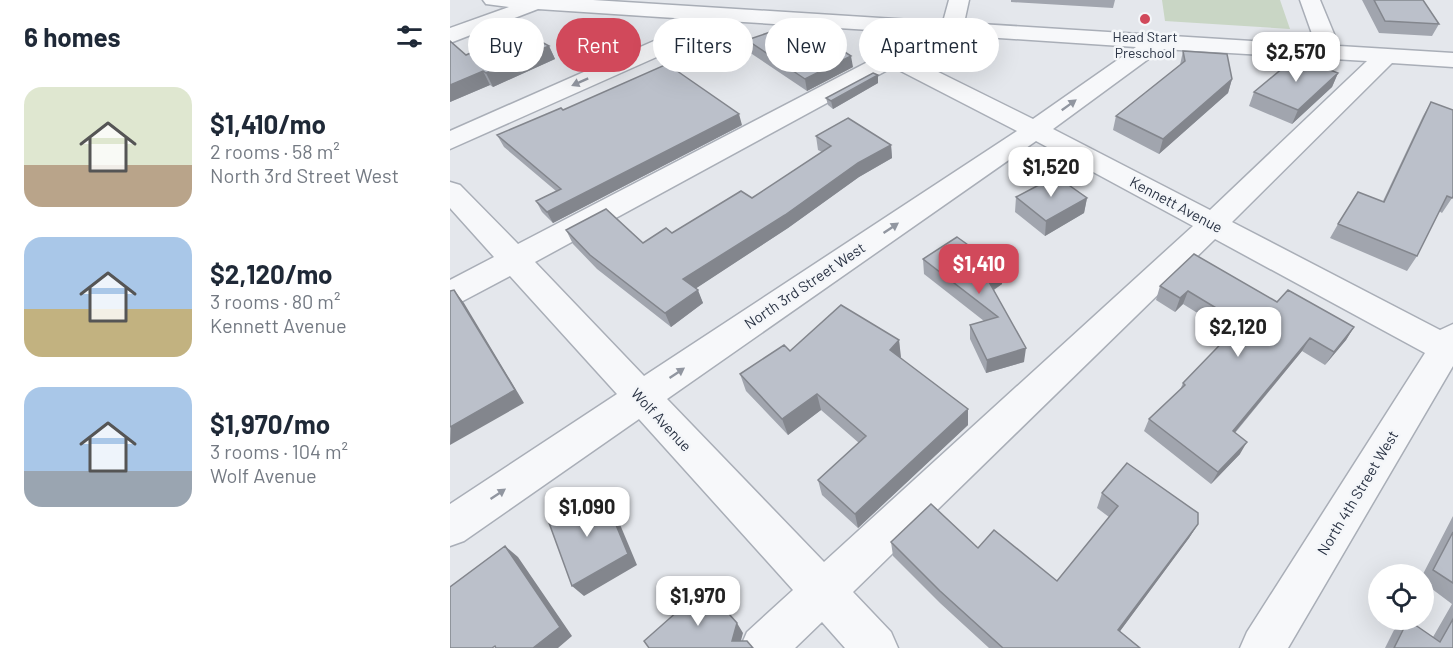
<!DOCTYPE html>
<meta charset="utf-8">
<style>
:root{--surface:#fff;--page:#f2f2f3;--text:#1f2937;--muted:#747a83;--accent:#d1495b}
body{margin:0;font-family:Barlow,sans-serif;background:var(--page);color:var(--text);height:100vh;display:flex;flex-direction:column;font-size:22px;white-space:nowrap}
*{box-sizing:border-box;margin:0}
p{font-size:20px;color:var(--muted)}
.icon{flex:none;width:33px;height:33px;fill:none;stroke:currentColor;stroke-width:2;stroke-linecap:round;stroke-linejoin:round}
.map{position:relative;flex:1;overflow:hidden}
.panel{display:flex;flex-direction:column;background:var(--surface);width:450px}
.panel>*{flex:none}
.hud{position:absolute;left:18px;top:18px;width:570px;height:54px;display:flex;gap:12px}
.fabs{position:absolute;left:918px;top:564px;display:grid;gap:12px}
.fabs a{display:grid;place-items:center;width:66px;height:66px;border-radius:50%;background:var(--surface);box-shadow:0 6px 24px #0002;font-size:30px}
.price{position:absolute;translate:-50% -51px;padding:0 14px;border-radius:12px;background:#fff;color:#222;font-size:20px;line-height:39px;filter:drop-shadow(0 2px 3px #0008)}
.price::after{content:'';position:absolute;left:50%;top:36px;width:18px;height:14px;margin-left:-9px;background:inherit;clip-path:polygon(0 0,100% 0,50% 100%)}
.price.selected{background:var(--accent);color:#fff}
ul{padding:0;list-style:none}
li{display:flex;align-items:center;gap:18px;height:150px;padding:0 24px}
li span{display:grid;place-items:center;flex:none;width:168px;height:120px;border-radius:18px;color:#555}
li>.icon{margin-inline-start:auto}
span .icon{width:72px;height:72px;fill:#fffc;stroke-width:1}
li b{font-size:26px}
h2{display:flex;justify-content:space-between;align-items:center;height:72px;padding:0 24px;font-size:26px}
.tag{padding:0 21px;border-radius:27px;background:var(--surface);box-shadow:0 6px 24px #0002;font-size:21px;line-height:54px}
.tag.selected{background:var(--accent);color:#fff}
main{display:flex;flex:1;min-height:0}
.map>svg:first-child{display:block}
.green{fill:#c9d6c5}
.lines{fill:none;stroke-linecap:round;stroke-linejoin:round}
.minor-casing{stroke:#a9aeb7;stroke-width:3}
.minor{fill:#f7f8fa;fill-rule:evenodd}
.wall{fill:#a1a5ae}
.shaded-wall{fill:#83868d}
.building{fill:#bbc0ca;stroke:#83868d;stroke-width:1.5}
.oneway{fill:#9196a0}
.poi-dot{fill:#d1495b;stroke:#f4f6f9;stroke-width:2}
.labels{text-anchor:middle;stroke-width:5;stroke-linejoin:round;paint-order:stroke}
.far-poi-label{font-size:14px;fill:#2b3445;stroke:#f4f6f9}
.street-label{font-size:15px;fill:#2b3445;stroke:#f4f6f9}
</style>
<main>
<section class="panel">
<h2>6 homes<svg class="icon" aria-label="filters" viewBox="0 0 24 24"><path d="M4 7h16M4 17h16"/><circle cx="9" cy="7" r="2"/><circle cx="15" cy="17" r="2"/></svg></h2>
<ul>
<li><span style="background:linear-gradient(#dfe7d0 65%,#b9a48a 0)"><svg class="icon" aria-label="home" viewBox="0 0 24 24"><path d="M3 11l9-7 9 7M6 9v11h12V9"/></svg></span><div><b>$1,410/mo</b><p>2 rooms · 58 m²</p><p>North 3rd Street West</p></div></li>
<li><span style="background:linear-gradient(#a9c7e8 60%,#c2b280 0)"><svg class="icon" aria-label="home" viewBox="0 0 24 24"><path d="M3 11l9-7 9 7M6 9v11h12V9"/></svg></span><div><b>$2,120/mo</b><p>3 rooms · 80 m²</p><p>Kennett Avenue</p></div></li>
<li><span style="background:linear-gradient(#a9c7e8 70%,#9aa5b1 0)"><svg class="icon" aria-label="home" viewBox="0 0 24 24"><path d="M3 11l9-7 9 7M6 9v11h12V9"/></svg></span><div><b>$1,970/mo</b><p>3 rooms · 104 m²</p><p>Wolf Avenue</p></div></li>
</ul>
</section>
<div class="map">
<svg width="1003" height="648" viewBox="0 0 1003 648">
<rect width="100%" height="100%" fill="#e4e7ec"/>
<path class="green" d="M712 0H830L840 29 715 21Z"/>
<g class="lines">
<g class="minor-casing">
<path id="minor" d="M33 0H143L493 22 499 0H519L514 23 866 45 850 0H870L889 46 1003 53V67L942 63 782 222 990 330 1003 324V366L838 648H790L797 632 975 353 765 239 403 592 441 632 448 648H395L372 622 345 648H290L297 632 343 590 189 419 14 541 0 546V504L167 394 60 276 11 302 0 306V280L44 257 0 208V182L10 185 68 244 433 54 432 45 436 31 261 20 255 30 238 43 0 149V131L222 33 240 19 88 9 0 43V28L59 7 36 4ZM458 32 686 47 583 119 464 60 455 53ZM712 49 917 61 760 210 603 129ZM443 67 567 131 194 376 85 262ZM586 141 743 226 374 562 217 399Z"/>
</g>
<use href="#minor" class="minor"/>
</g>
<path class="wall" d="M561 0H665L663 8 561 2Z
M912 0H973L989 24 982 36 929 33Z
M297 40 367 53 403 67 357 91 299 52Z
M0 41 16 55 99 46 105 59 43 87 40 85 0 102Z
M733 51 782 79 778 93 709 154 663 130 666 116 730 65Z
M888 73 882 87 842 124 799 106 804 92Z
M428 75V83L383 109 378 105 376 98Z
M981 102 1002 198 992 213 989 211 967 256 957 271 880 238 888 224 933 201 973 116Z
M113 110 292 125 103 223 92 212 86 201 106 191 54 147 47 135Z
M366 136 441 145 442 158 409 177 338 228 246 288 253 303 221 327 147 269 123 244 116 230 193 243 222 233 302 198 372 152 368 150Z
M566 197 637 198 634 213 595 236 565 212Z
M473 259 553 270 552 284 544 290 574 362 536 373 520 339V325L534 321 474 274Z
M710 286 827 302 904 327 896 340 875 365 852 351 785 433 790 454 761 484 694 431 699 419 730 390 733 383 781 334 733 304 725 312 706 300Z
M449 340 450 358 518 409V425L408 528 372 495 368 480 409 443 371 410 338 435 296 391 290 374 340 351Z
M652 493 748 524 739 538 670 631 690 648H539L490 603 443 556 441 542 528 548 607 581 659 517 647 508Z
M1003 516V648H935L944 630 958 620 983 637 1002 604 974 583V574H973Z"/>
<path class="shaded-wall" d="M99 46 105 59 43 87 36 73Z
M401 56 403 67 357 91 355 79Z
M33 71 40 85 0 102V85Z
M888 73 882 87 842 124 848 110Z
M428 75V83L383 109 381 101Z
M782 79 778 93 709 154 713 139Z
M289 114 292 125 103 223 97 212Z
M441 145 442 158 409 177 338 228 239 293 233 279 408 163Z
M637 198 634 213 595 236 596 221Z
M553 270 552 284 537 294 538 280Z
M4 290 14 303 74 403 0 445Z
M248 290 253 303 221 327 215 313Z
M738 291 733 304 725 312 730 298Z
M904 327 896 340 875 365 884 352Z
M860 338 852 351 776 443 783 431Z
M449 340 451 357 441 367 440 350Z
M576 348 574 362 536 373 537 360Z
M367 394 371 410 338 435 332 419Z
M518 409V425L408 528 405 514Z
M797 442 790 454 761 484 768 472Z
M152 491 161 503 187 565 134 596 122 586Z
M748 524 739 538 662 642 668 630Z
M55 546 68 557 122 636 108 648H83Z
M287 623 293 633 289 648 282 641Z"/>
<path class="building" d="M924 0H973L989 24 935 21Z
M335 27 367 53 384 45 401 56 355 79 297 40Z
M67 32H73L99 46 36 73 33 71 0 85V41L16 55Z
M733 51 777 54 782 79 713 139 666 116 735 61Z
M846 57 888 73 848 110 804 92Z
M217 64 289 114 97 212 86 201 111 189 47 135 111 108 113 110Z
M423 73 428 75 381 101 376 98Z
M981 102 1003 110V196L1002 198 997 196 967 256 888 224 908 192 934 202Z
M398 118 441 145 408 163 335 215 233 279 248 290 215 313 140 255 116 230 156 209 193 243 216 228 222 233 291 191 302 198 381 146 366 136Z
M606 176 637 198 596 221 566 197Z
M507 237 553 270 538 280 576 348 537 360 520 325 548 317 473 259Z
M744 254 827 302 838 290 904 327 884 352 860 338 783 431 797 442 768 472 699 419 735 385 733 383 791 323 738 291 730 298 710 286Z
M4 290 65 390 0 427V291Z
M391 305 449 340 440 350 518 409 405 514 368 480 416 436 367 394 332 419 290 374 334 345 340 351Z
M677 463 748 513V524L668 630 690 648H553L490 591 441 542 481 504 528 548 544 530 607 581 668 506 652 493Z
M152 491 178 554 122 586 98 520Z
M1003 532V583L983 570Z
M55 546 110 627 83 648H46L45 646 42 648H0V587Z
M255 587 287 623 282 641H297L303 648H199L194 641Z
M1003 619V648H944L958 620 990 642Z"/>
<defs><path id="oneway-solid" d="M-6-.8H1V-3.2L6.5 0L1 3.2V.8H-6Z" transform="scale(1.5)"/></defs>
<g class="oneway">
<use href="#oneway-solid" transform="translate(130 82) rotate(156)"/>
<use href="#oneway-solid" transform="translate(619 105) rotate(-36)"/>
<use href="#oneway-solid" transform="translate(441 228) rotate(-34)"/>
<use href="#oneway-solid" transform="translate(227 373) rotate(-34)"/>
<use href="#oneway-solid" transform="translate(48 494) rotate(-34)"/>
</g>
<circle class="poi-dot" cx="695" cy="19" r="6"/>
<g class="labels">
<g class="far-poi-label">
<text x="695" y="42">Head Start<tspan x="695" dy="16">Preschool</tspan></text>
</g>
<g class="street-label">
<text transform="translate(726 205) rotate(28)" y="5">Kennett Avenue</text>
<text transform="translate(355 286) rotate(-34)" y="5">North 3rd Street West</text>
<text transform="translate(211 420) rotate(47)" y="5">Wolf Avenue</text>
<text transform="translate(908 493) rotate(-59)" y="5">North 4th Street West</text>
</g>
</g>
</svg>
<div class="fabs">
<a><svg class="icon" aria-label="locate" viewBox="0 0 24 24"><circle cx="12" cy="12" r="6"/><path d="M12 2v4M12 18v4M2 12h4M18 12h4"/></svg></a>
</div>
<b class="price" style="left:846px;top:83px">$2,570</b>
<b class="price" style="left:601px;top:198px">$1,520</b>
<b class="price selected" style="left:529px;top:295px">$1,410</b>
<b class="price" style="left:788px;top:358px">$2,120</b>
<b class="price" style="left:137px;top:538px">$1,090</b>
<b class="price" style="left:248px;top:627px">$1,970</b>
<div class="hud">
<a class="tag">Buy</a>
<a class="tag selected">Rent</a>
<a class="tag">Filters</a>
<a class="tag">New</a>
<a class="tag">Apartment</a>
</div>
</div>
</main>
